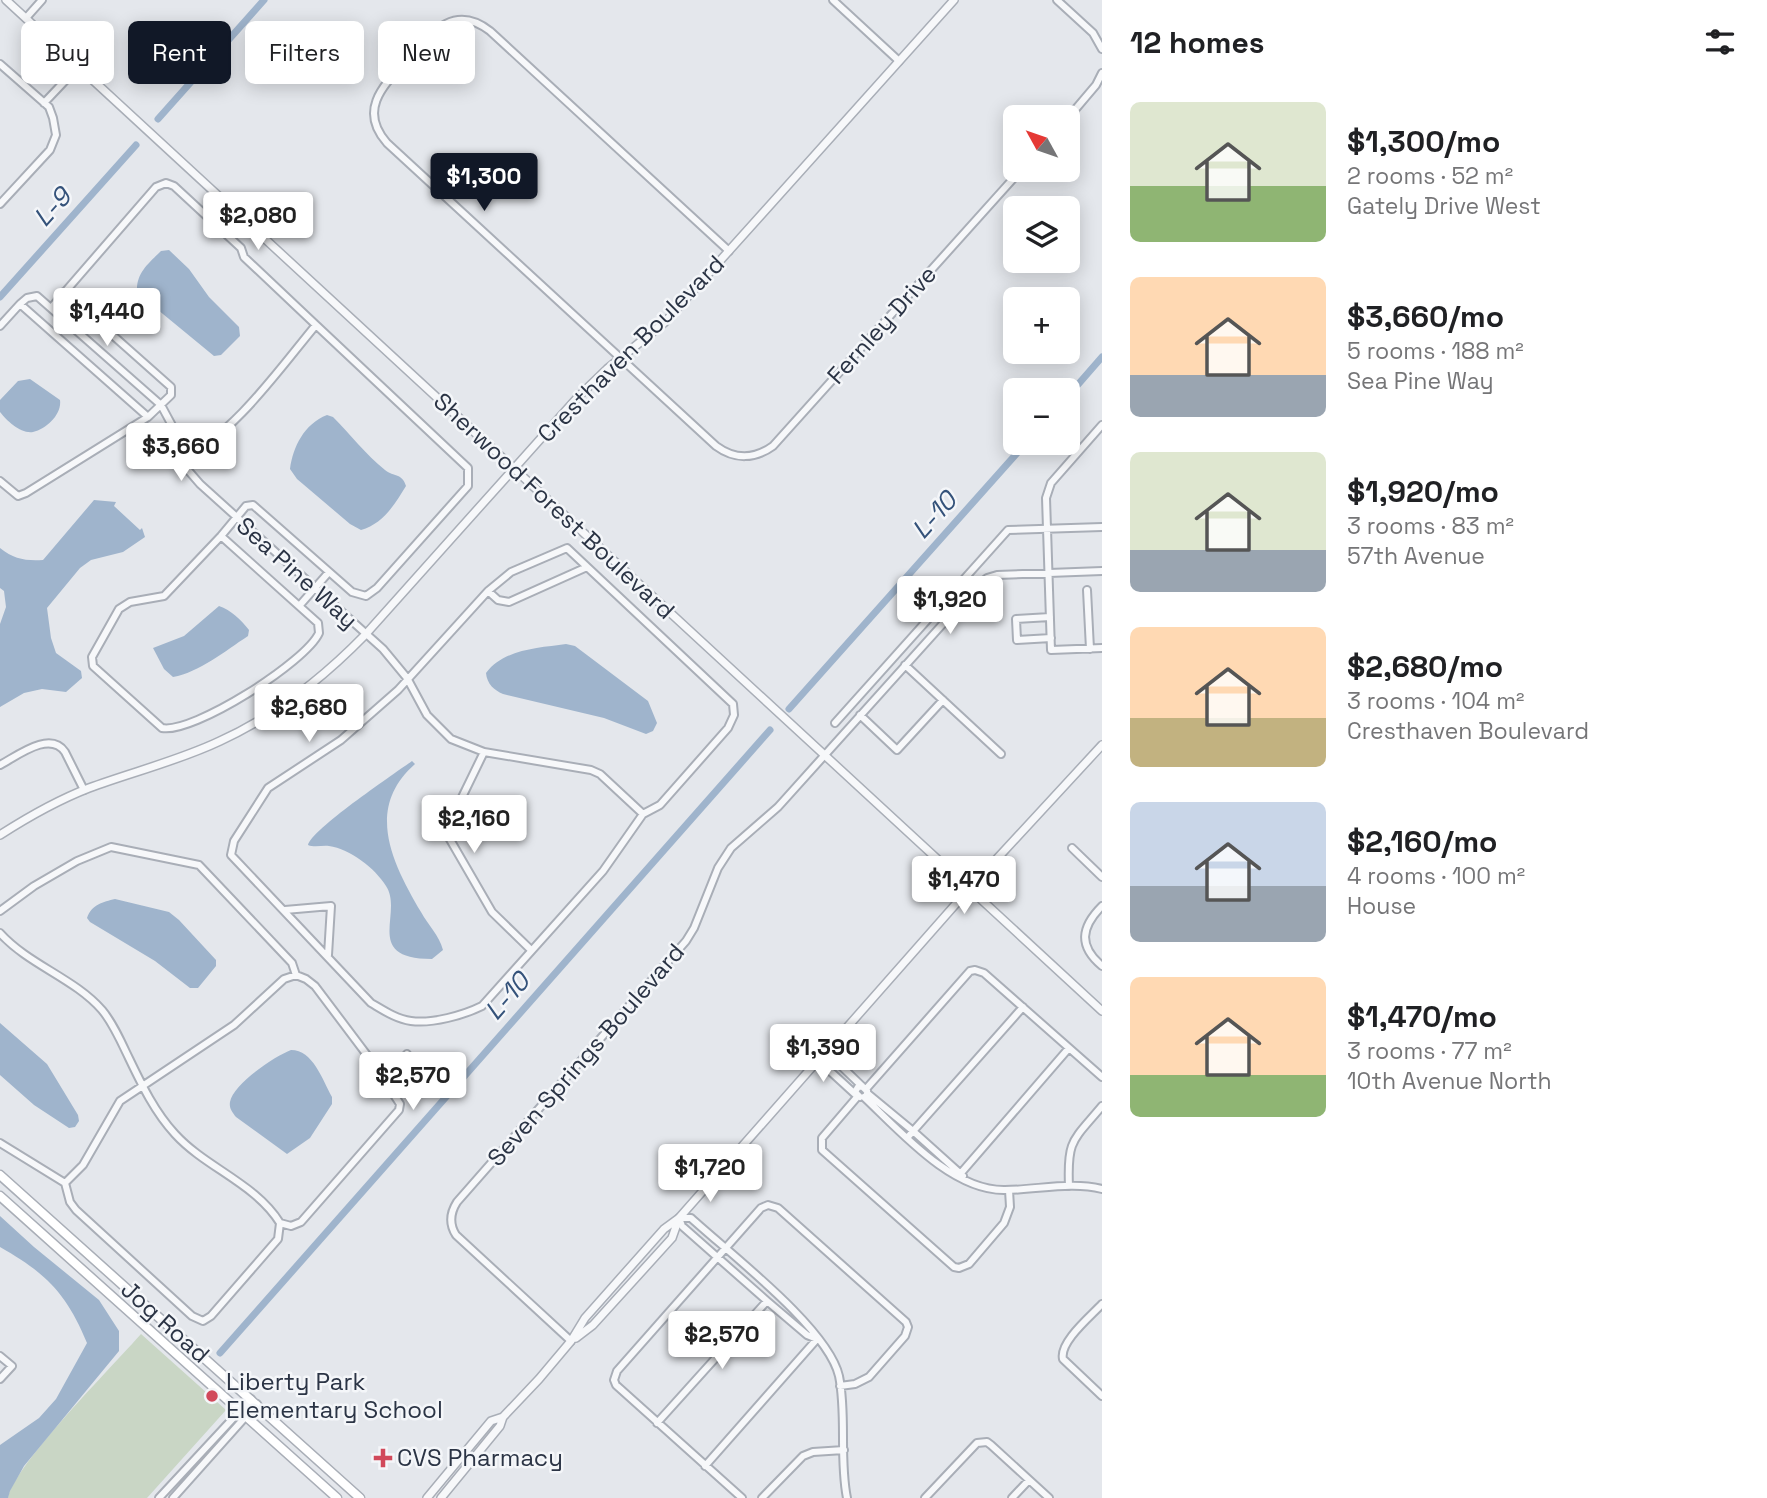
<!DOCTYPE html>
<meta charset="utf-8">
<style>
:root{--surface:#fff;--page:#f2f2f2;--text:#202124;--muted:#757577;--accent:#111827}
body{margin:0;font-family:"Space Grotesk",sans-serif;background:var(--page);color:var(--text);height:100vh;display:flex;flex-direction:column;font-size:26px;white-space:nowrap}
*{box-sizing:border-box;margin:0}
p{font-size:23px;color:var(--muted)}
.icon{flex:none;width:38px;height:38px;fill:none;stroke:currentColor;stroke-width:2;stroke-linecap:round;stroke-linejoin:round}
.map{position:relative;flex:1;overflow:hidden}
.panel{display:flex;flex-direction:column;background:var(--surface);width:665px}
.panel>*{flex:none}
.guide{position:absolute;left:21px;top:21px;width:665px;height:63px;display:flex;gap:14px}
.needle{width:46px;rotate:310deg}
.buttons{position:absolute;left:1003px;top:105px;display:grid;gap:14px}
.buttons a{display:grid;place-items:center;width:77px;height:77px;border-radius:10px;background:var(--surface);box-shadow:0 4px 18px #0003;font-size:35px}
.price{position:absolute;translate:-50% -60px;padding:0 16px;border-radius:7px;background:#fff;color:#222;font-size:23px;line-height:46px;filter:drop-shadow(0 2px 4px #0008)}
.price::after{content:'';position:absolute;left:50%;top:42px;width:21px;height:16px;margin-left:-10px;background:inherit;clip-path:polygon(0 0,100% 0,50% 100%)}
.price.selected{background:var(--accent);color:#fff}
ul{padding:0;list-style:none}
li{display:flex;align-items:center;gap:21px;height:175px;padding:0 28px}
li span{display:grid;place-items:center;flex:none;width:196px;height:140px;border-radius:10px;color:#555}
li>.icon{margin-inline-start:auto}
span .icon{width:84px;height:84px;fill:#fffc;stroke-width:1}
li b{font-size:30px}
h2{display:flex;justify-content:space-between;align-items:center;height:84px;padding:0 28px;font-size:30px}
.pill{padding:0 24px;border-radius:10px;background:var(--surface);box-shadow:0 4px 18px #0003;font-size:24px;line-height:63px}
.pill.selected{background:var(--accent);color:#fff}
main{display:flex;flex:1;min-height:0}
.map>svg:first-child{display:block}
.green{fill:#c9d6c5}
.water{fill:#9fb4cc}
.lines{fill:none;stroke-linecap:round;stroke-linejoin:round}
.canal{stroke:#9fb4cc;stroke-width:7}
.minor-casing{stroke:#a9aeb7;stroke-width:10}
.tertiary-casing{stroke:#a9aeb7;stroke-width:10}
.secondary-casing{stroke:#a9aeb7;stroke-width:11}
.minor{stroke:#f7f8fa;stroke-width:6}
.tertiary{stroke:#f7f8fa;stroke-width:7}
.secondary{stroke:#fff;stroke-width:8}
.poi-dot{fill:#d1495b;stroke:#f4f6f9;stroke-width:2.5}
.labels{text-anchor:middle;stroke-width:5;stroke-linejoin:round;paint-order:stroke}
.street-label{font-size:24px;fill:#2b3445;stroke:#f4f6f9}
.poi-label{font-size:24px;fill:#2b3445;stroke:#f4f6f9;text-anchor:start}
.water-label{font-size:26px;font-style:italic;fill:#34527a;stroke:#f4f6f9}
</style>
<main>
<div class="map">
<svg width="1102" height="1498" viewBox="0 0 1102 1498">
<rect width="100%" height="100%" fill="#e4e7ec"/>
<path class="green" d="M141 1334 226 1410 147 1498H8C14 1465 114 1365 141 1334Z"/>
<path class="water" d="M169 250 189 269 209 297 239 327 240 336 221 355 214 356 152 305 137 289C137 272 150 262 161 251Z
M30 379 60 400C62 414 47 429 33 432 21 434 7 421 0 412V400L18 381Z
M327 415 333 417C350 434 366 455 385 470 394 477 402 473 406 486 395 504 383 524 361 530L350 524 297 479 290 469C293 447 304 424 327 415Z
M94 500 116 502 114 506 140 530 142 528 145 537 123 552 91 560 80 568 47 608 51 638 56 653 81 671 82 678 66 692 42 689 24 693 0 707V624L6 607 4 591 0 588V548C14 559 25 561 43 560Z
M219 606C231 610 241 620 249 630L248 636C225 651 200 672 173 677L164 669 153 648 184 636Z
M566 644 575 646 648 701 657 723 653 731 646 734 604 718 503 694C494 690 487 684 486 673 504 649 538 648 566 644Z
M412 761 415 764C364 809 393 864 421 912 428 925 439 935 443 950L432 959C362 959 404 913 386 886 375 868 350 849 329 846 322 845 315 848 308 845 312 829 394 774 412 761Z
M115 899 169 912 179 920 216 960V966L198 988H190L155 961 90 922 87 918C92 904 103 902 115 899Z
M0 1023 47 1064 78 1115 79 1121 75 1127 69 1128 34 1105 0 1075Z
M291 1050C313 1050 322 1079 332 1097V1104L310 1138 287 1154 236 1117C232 1112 229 1108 230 1102 233 1084 275 1056 291 1050Z
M0 1216 34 1247 99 1300 119 1331V1351L24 1466 10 1491 8 1498H0V1445L39 1418 56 1399 87 1343C67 1294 46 1273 0 1247Z"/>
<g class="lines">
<path class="canal" d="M158 119 264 0
M0 297 136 145
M1068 396 1102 357
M789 709 1026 443
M220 1353 770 730"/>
<g class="minor-casing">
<path id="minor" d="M833 0 899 61
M1057 0 1093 33 1102 49
M26 18 42 0
M0 64 49 107 53 118 56 135 50 150 0 204
M44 103 78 67
M1068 118 1096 85 1102 73
M729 251 490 31C454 3 431 33 408 59 385 84 357 109 387 143L716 446C735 460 755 459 773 446L1021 170
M20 304 27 298 37 296 161 405 175 431 187 469 200 484 383 649 407 678 427 715 451 739 484 752 591 770 600 774 643 814
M51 308 156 187 166 183 174 186 241 248 244 257 316 325C284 363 230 440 183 456
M0 326 20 304 148 417
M1102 425 1051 483 1046 498 1051 650 1102 648
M0 481 18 496 26 493 148 417 171 395V387L64 292
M221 536 318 623 319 633C306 662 193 734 162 728L93 666 92 657 119 609 130 602 164 596 221 536 246 506 253 505 352 592 366 596 377 588 468 486V468L316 325
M567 548 733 704 734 715 728 728 660 805 643 814 603 871 482 1006C464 1015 432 1024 411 1021 396 1019 383 1010 371 1003L231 855 234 841 268 788 341 740 398 690 488 591 511 572Z
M1087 590 1090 649
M488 591 498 600 509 602 587 567
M300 605 329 572
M1050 617 1016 619 1017 640 1051 638
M905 665 1001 754
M860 715 897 750 943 700
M835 723 1008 530 1102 527
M484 752 449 824 448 836 492 912 530 949
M0 765C17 756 50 730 65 752L84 790
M1072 848 1102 877
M1102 906C1081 927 1078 946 1102 966
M285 910 331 906 328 955
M0 911 34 886 77 861 111 847 199 865 292 963 296 975
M0 933C29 965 74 978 102 1010 112 1022 119 1037 126 1052 140 1081 153 1110 175 1134 206 1168 255 1183 280 1223
M826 1059 831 1072 855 1094
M829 1061 838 1063 867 1091
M385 1080 407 1054
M866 1089 970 971 975 970 984 973 1102 1077
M867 1093 913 1131 963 1176
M858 1096 822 1138V1150L954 1267 959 1268 969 1264 1004 1223 1010 1207 1009 1190
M860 1097 855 1092 858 1087 862 1086
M864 1097C900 1131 952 1191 1005 1190 1037 1190 1071 1181 1102 1189
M907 1138 1023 1007
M0 1143 65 1183
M961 1173 1069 1048
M1069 1186C1067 1139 1073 1141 1102 1106
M280 1223 278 1239 211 1316 203 1321 192 1316 76 1210 70 1202 65 1183 83 1165 120 1101 234 1025 284 979 296 975
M280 1223 291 1226 301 1222 399 1110 400 1104 373 1063 315 986 306 979 296 975
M1102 1304C1091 1316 1059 1342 1063 1359L1102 1396
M817 1339 807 1335 767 1301 682 1226 679 1218H691C729 1253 828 1328 839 1376 847 1415 839 1459 847 1498
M571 1341 456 1235C449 1224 450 1213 457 1202L686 941 694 928 718 868 731 848 778 807 976 587 987 578 997 575 1102 571
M0 1356 12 1366 0 1379
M657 1423 767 1301
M705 1466 817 1339
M159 1498 251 1399
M173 1498 257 1404
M742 1498 616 1385 614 1380 617 1371 761 1208 768 1205 778 1208 906 1322 908 1327 905 1336 869 1377 855 1384 840 1386
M762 1498 803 1456 813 1452 844 1450
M925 1498 977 1443 987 1442 991 1445 1049 1498
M1012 1498 1029 1480"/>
</g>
<g class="tertiary-casing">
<path id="tertiary" d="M6 0 1102 1011
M0 835C28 817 58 800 89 788 132 772 178 761 220 741 275 716 323 678 365 635L577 398 607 369 665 322 954 0
M576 1338 593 1325 672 1238 679 1218
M427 1498 491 1421 503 1417 539 1379 571 1341 585 1318 664 1229 679 1218 969 889 1102 745
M441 1498 500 1426 503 1417"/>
</g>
<g class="secondary-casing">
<path id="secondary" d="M0 1175 360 1498
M0 1196 337 1498"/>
</g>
<use href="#minor" class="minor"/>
<use href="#tertiary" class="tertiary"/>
<use href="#secondary" class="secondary"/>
</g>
<g class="poi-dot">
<circle cx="212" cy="1396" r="7"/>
<path d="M379.5 1447.5h7v7h7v7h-7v7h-7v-7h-7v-7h7z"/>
</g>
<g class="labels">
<g class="street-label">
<text transform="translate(882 325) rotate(-48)" y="8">Fernley Drive</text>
<text transform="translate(631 349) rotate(-45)" y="8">Cresthaven Boulevard</text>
<text transform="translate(554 506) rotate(43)" y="8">Sherwood Forest Boulevard</text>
<text transform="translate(297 573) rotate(42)" y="8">Sea Pine Way</text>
<text transform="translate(586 1055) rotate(-49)" y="8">Seven Springs Boulevard</text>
<text transform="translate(165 1322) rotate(42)" y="8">Jog Road</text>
</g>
<g class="poi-label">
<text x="226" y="1390">Liberty Park<tspan x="226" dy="28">Elementary School</tspan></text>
<text x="397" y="1466">CVS Pharmacy</text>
</g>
<g class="water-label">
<text transform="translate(52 207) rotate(-48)" y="9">L-9</text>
<text transform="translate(934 515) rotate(-48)" y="9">L-10</text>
<text transform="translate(507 996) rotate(-49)" y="9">L-10</text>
</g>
</g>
</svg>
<div class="buttons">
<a><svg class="needle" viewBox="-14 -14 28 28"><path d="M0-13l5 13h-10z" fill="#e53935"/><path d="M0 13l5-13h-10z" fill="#757577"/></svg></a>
<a><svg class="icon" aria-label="layers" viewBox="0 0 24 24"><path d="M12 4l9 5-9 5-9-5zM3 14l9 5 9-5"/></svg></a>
<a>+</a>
<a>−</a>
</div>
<b class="price selected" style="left:484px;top:213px">$1,300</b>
<b class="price" style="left:258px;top:252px">$2,080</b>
<b class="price" style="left:107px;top:348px">$1,440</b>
<b class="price" style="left:181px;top:483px">$3,660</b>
<b class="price" style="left:950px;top:636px">$1,920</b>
<b class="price" style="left:309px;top:744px">$2,680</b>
<b class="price" style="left:474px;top:855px">$2,160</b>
<b class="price" style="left:964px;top:916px">$1,470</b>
<b class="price" style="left:823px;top:1084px">$1,390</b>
<b class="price" style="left:413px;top:1112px">$2,570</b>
<b class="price" style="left:710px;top:1204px">$1,720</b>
<b class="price" style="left:722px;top:1371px">$2,570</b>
<div class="guide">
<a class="pill">Buy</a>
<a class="pill selected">Rent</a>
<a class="pill">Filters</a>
<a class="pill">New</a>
</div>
</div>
<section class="panel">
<h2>12 homes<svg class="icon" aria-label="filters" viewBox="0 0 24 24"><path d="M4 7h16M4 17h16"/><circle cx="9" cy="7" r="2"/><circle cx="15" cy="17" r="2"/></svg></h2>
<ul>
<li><span style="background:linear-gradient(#dfe7d0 60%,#8fb573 0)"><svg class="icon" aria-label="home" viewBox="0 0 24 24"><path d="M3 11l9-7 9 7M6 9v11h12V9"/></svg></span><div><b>$1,300/mo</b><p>2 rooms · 52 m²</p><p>Gately Drive West</p></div></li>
<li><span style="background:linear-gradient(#ffd9b3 70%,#9aa5b1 0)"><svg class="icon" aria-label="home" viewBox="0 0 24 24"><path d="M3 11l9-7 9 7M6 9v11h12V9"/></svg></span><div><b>$3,660/mo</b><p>5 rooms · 188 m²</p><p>Sea Pine Way</p></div></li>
<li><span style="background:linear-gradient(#dfe7d0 70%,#9aa5b1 0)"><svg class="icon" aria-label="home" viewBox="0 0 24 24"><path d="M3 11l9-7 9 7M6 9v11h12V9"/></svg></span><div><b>$1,920/mo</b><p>3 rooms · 83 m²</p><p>57th Avenue</p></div></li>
<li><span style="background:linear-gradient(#ffd9b3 65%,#c2b280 0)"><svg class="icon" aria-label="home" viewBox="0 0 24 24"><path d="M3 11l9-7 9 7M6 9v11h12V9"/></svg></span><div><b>$2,680/mo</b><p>3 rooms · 104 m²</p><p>Cresthaven Boulevard</p></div></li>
<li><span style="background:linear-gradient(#c9d6e8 60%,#9aa5b1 0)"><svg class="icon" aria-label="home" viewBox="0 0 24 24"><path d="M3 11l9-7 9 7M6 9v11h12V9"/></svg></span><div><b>$2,160/mo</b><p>4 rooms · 100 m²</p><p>House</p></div></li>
<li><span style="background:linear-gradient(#ffd9b3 70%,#8fb573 0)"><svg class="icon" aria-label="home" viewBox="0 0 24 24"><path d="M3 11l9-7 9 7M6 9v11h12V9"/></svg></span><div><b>$1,470/mo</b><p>3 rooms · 77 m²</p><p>10th Avenue North</p></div></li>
</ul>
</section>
</main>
